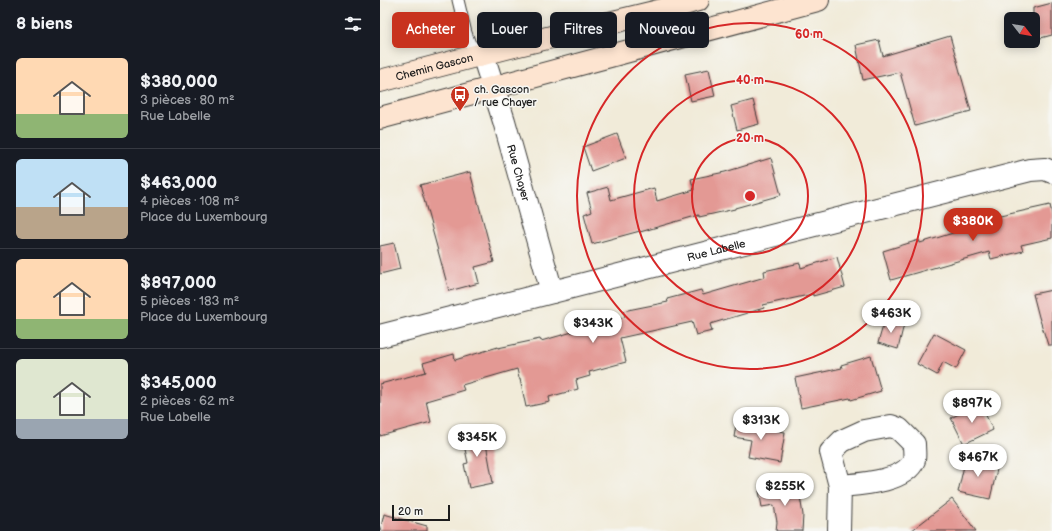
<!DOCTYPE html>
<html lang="fr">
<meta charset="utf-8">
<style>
:root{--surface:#171b24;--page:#242831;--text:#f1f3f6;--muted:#9ea1a6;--line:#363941;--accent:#c8321e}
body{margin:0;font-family:"Balsamiq Sans",sans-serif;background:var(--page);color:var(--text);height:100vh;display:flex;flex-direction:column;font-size:15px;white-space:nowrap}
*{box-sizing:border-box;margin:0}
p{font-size:13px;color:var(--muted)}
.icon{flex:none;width:22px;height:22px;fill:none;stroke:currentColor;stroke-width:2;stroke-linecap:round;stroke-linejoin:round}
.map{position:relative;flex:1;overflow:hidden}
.sheet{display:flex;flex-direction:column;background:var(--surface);width:380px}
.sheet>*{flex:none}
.hud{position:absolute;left:12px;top:12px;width:380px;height:36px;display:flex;gap:8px}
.needle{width:26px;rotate:121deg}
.controls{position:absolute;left:624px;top:12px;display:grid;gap:8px}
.controls a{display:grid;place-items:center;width:36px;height:36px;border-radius:6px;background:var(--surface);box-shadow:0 2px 10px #0003;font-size:20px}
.scale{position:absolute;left:12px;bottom:10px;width:58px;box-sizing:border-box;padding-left:4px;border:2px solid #1c1c1c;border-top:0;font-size:11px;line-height:14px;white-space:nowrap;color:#1c1c1c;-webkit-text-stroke:3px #f6f6f2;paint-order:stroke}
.price{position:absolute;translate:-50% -34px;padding:0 9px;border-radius:14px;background:#fff;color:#222;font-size:13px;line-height:26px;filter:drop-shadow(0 1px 2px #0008)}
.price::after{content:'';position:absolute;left:50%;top:24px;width:12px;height:9px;margin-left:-6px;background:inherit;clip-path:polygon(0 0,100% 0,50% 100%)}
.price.selected{background:var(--accent);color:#fff}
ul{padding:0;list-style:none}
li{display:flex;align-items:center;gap:12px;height:100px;padding:0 16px}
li+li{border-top:1px solid var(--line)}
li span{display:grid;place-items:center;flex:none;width:112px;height:80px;border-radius:6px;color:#555}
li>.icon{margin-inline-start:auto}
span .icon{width:48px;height:48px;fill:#fffc;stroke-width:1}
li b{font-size:17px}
h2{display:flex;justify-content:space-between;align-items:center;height:48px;padding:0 16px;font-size:17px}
.chip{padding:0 14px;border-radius:6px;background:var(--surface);box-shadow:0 2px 10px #0003;font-size:14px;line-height:36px}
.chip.selected{background:var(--accent);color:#fff}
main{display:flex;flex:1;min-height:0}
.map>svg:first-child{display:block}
.building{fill:#e39994}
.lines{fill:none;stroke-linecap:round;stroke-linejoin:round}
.lane-casing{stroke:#3c3b38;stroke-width:13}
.street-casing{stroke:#3c3b38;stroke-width:24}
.secondary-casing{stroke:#3c3b38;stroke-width:24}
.lane{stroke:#fff;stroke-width:11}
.street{stroke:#fff;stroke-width:22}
.secondary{stroke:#fde4d0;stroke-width:22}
.ring{fill:none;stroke:#d62828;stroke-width:2}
.labels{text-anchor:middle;stroke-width:3;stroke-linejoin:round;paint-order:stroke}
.street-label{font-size:11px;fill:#1c1c1c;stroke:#f6f6f2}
.poi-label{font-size:11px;fill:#1c1c1c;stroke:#f6f6f2;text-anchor:start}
.centre{fill:#d62828;stroke:#f6f6f2;stroke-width:2}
.ring-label{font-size:12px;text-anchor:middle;font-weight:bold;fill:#d62828;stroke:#f6f6f2;stroke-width:3;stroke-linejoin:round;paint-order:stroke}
</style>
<main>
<section class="sheet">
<h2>8 biens<svg class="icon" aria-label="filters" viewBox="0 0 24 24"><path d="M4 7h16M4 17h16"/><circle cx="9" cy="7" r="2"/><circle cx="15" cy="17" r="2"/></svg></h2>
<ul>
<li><span style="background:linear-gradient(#ffd9b3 70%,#8fb573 0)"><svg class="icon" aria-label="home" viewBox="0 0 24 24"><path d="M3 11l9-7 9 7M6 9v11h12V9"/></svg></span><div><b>$380,000</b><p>3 pièces · 80 m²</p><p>Rue Labelle</p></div></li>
<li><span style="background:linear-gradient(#bfe0f5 60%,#b9a48a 0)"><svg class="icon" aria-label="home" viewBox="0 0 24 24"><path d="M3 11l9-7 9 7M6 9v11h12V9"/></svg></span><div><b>$463,000</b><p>4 pièces · 108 m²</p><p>Place du Luxembourg</p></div></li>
<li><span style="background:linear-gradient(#ffd9b3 75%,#8fb573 0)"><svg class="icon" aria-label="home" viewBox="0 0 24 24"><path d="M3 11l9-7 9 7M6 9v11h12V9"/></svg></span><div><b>$897,000</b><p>5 pièces · 183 m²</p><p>Place du Luxembourg</p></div></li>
<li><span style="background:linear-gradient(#dfe7d0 75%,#9aa5b1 0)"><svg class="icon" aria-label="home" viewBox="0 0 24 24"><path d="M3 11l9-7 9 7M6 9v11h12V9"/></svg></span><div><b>$345,000</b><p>2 pièces · 62 m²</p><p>Rue Labelle</p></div></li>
</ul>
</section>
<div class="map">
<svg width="672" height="531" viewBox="0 0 672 531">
<rect width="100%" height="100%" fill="#f6f6f2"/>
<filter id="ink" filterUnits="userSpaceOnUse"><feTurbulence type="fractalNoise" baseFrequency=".025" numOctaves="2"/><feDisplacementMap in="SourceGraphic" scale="8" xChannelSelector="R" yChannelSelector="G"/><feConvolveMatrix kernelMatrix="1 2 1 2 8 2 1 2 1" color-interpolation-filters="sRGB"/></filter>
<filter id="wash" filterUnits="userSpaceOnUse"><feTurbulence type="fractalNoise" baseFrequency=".012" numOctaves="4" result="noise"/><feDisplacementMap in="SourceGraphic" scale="16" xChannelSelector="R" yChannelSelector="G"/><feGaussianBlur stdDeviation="0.9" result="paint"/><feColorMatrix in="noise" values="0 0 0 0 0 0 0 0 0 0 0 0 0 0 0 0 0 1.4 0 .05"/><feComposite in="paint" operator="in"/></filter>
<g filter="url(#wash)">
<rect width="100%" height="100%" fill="#f1ebd9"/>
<g id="blocks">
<path class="building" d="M672 3V35L653 40V8Z
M570 36 591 111 535 126 520 72 483 80 476 45 499 40 503 56Z
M329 69 335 96 311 101 305 74Z
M373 100 379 124 357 130 351 106Z
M237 134 246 158 211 171 203 147Z
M391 158 401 195 355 208V209L319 217V215L260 232V231L212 244 204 214 212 211 207 193 228 187 231 200 274 188 277 201 314 190 311 179 345 172Z
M90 172 114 262 95 267 99 283 69 291 40 185Z
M670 205 672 214V238L641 245 643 251 611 259 609 252 511 280 503 251 539 240 540 243 603 224 602 220Z
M14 243 20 269 0 274V246Z
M457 257 465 287 433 296V294L383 305 384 308 330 324 332 331 316 335 312 322 240 338 246 362 209 372 210 376 196 380 198 389 169 397 170 402 146 407 140 378H139L137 369 82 385 84 390 46 401 51 422 0 436V384L46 372 43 363 74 354 75 360 118 347V348L160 339 161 341 245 317 243 311 288 302 287 299 321 290 323 295 385 277 384 271 420 263 421 268Z
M672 290V345H668L659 317 653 294Z
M505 319 524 324 518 349 498 343Z
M554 333 586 350 576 369 563 362 557 375 537 364Z
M491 356 501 391 471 400 470 398 421 408 415 378 462 368 461 365Z
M600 403 613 430 584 444 571 418Z
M357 419 380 423 379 428 405 432 400 463 368 457 371 440 354 437Z
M103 427 113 483 89 488 84 464 88 463 81 431Z
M586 457 618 465 610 499 578 492Z
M418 484 423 515 422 531H396L397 522 394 505 382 507 379 491Z
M572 499 596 531H531Z
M4 514 47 526V531H0Z"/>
</g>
</g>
<g filter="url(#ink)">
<use href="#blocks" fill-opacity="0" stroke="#3c3b38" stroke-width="1"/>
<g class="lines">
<g class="lane-casing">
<path id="lane" d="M78 0 86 33 90 44 103 55"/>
</g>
<g class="street-casing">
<g id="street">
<path id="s1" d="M103 55 124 121 172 292"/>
<path id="s2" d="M0 336 650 170 665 169 672 172"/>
<path d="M459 531 460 486 451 452 462 441 484 431 511 426 519 429 534 444C534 449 535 456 534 460 525 482 481 484 460 486"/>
</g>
</g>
<g class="secondary-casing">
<g id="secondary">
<path id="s3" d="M0 81 126 48 291 8 318 0"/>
<path d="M0 118 438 0"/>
</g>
</g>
<use href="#lane" class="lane"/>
<use href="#street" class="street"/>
<use href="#secondary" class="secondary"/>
</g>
</g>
<g class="ring">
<circle cx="370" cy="196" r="58"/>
<circle cx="370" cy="196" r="116"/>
<circle cx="370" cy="196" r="173"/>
</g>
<defs>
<g id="bus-pin" transform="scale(1)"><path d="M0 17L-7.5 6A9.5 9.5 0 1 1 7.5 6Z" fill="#c8321e" stroke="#f6f6f2"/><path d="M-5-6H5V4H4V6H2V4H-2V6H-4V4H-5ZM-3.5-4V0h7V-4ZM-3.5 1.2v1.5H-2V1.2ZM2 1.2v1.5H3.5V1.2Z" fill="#fff"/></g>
</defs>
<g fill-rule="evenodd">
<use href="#bus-pin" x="80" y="95"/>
</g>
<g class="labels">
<g class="street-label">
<text dy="4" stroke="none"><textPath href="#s3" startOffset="56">Chemin Gascon</textPath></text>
<text dy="4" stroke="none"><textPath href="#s1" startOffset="123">Rue Chayer</textPath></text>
<text dy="4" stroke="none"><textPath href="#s2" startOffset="347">Rue Labelle</textPath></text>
</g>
<g class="poi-label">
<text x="94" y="93">ch. Gascon<tspan x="94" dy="13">/ rue Chayer</tspan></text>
</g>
</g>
<circle cx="370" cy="196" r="6" class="centre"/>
<g class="ring-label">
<text x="429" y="38">60 m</text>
<text x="370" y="84">40 m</text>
<text x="370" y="142">20 m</text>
</g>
</svg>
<div class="controls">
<a><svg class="needle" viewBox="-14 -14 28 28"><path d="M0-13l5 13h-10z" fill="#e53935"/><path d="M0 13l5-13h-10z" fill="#9ea1a6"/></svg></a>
</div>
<div class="scale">20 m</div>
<b class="price selected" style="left:593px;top:242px">$380K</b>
<b class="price" style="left:511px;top:334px">$463K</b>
<b class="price" style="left:213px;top:344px">$343K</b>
<b class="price" style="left:592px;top:424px">$897K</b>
<b class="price" style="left:381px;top:441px">$313K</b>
<b class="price" style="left:97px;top:458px">$345K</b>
<b class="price" style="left:598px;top:478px">$467K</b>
<b class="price" style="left:405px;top:507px">$255K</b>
<div class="hud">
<a class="chip selected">Acheter</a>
<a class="chip">Louer</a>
<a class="chip">Filtres</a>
<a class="chip">Nouveau</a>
</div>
</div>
</main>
